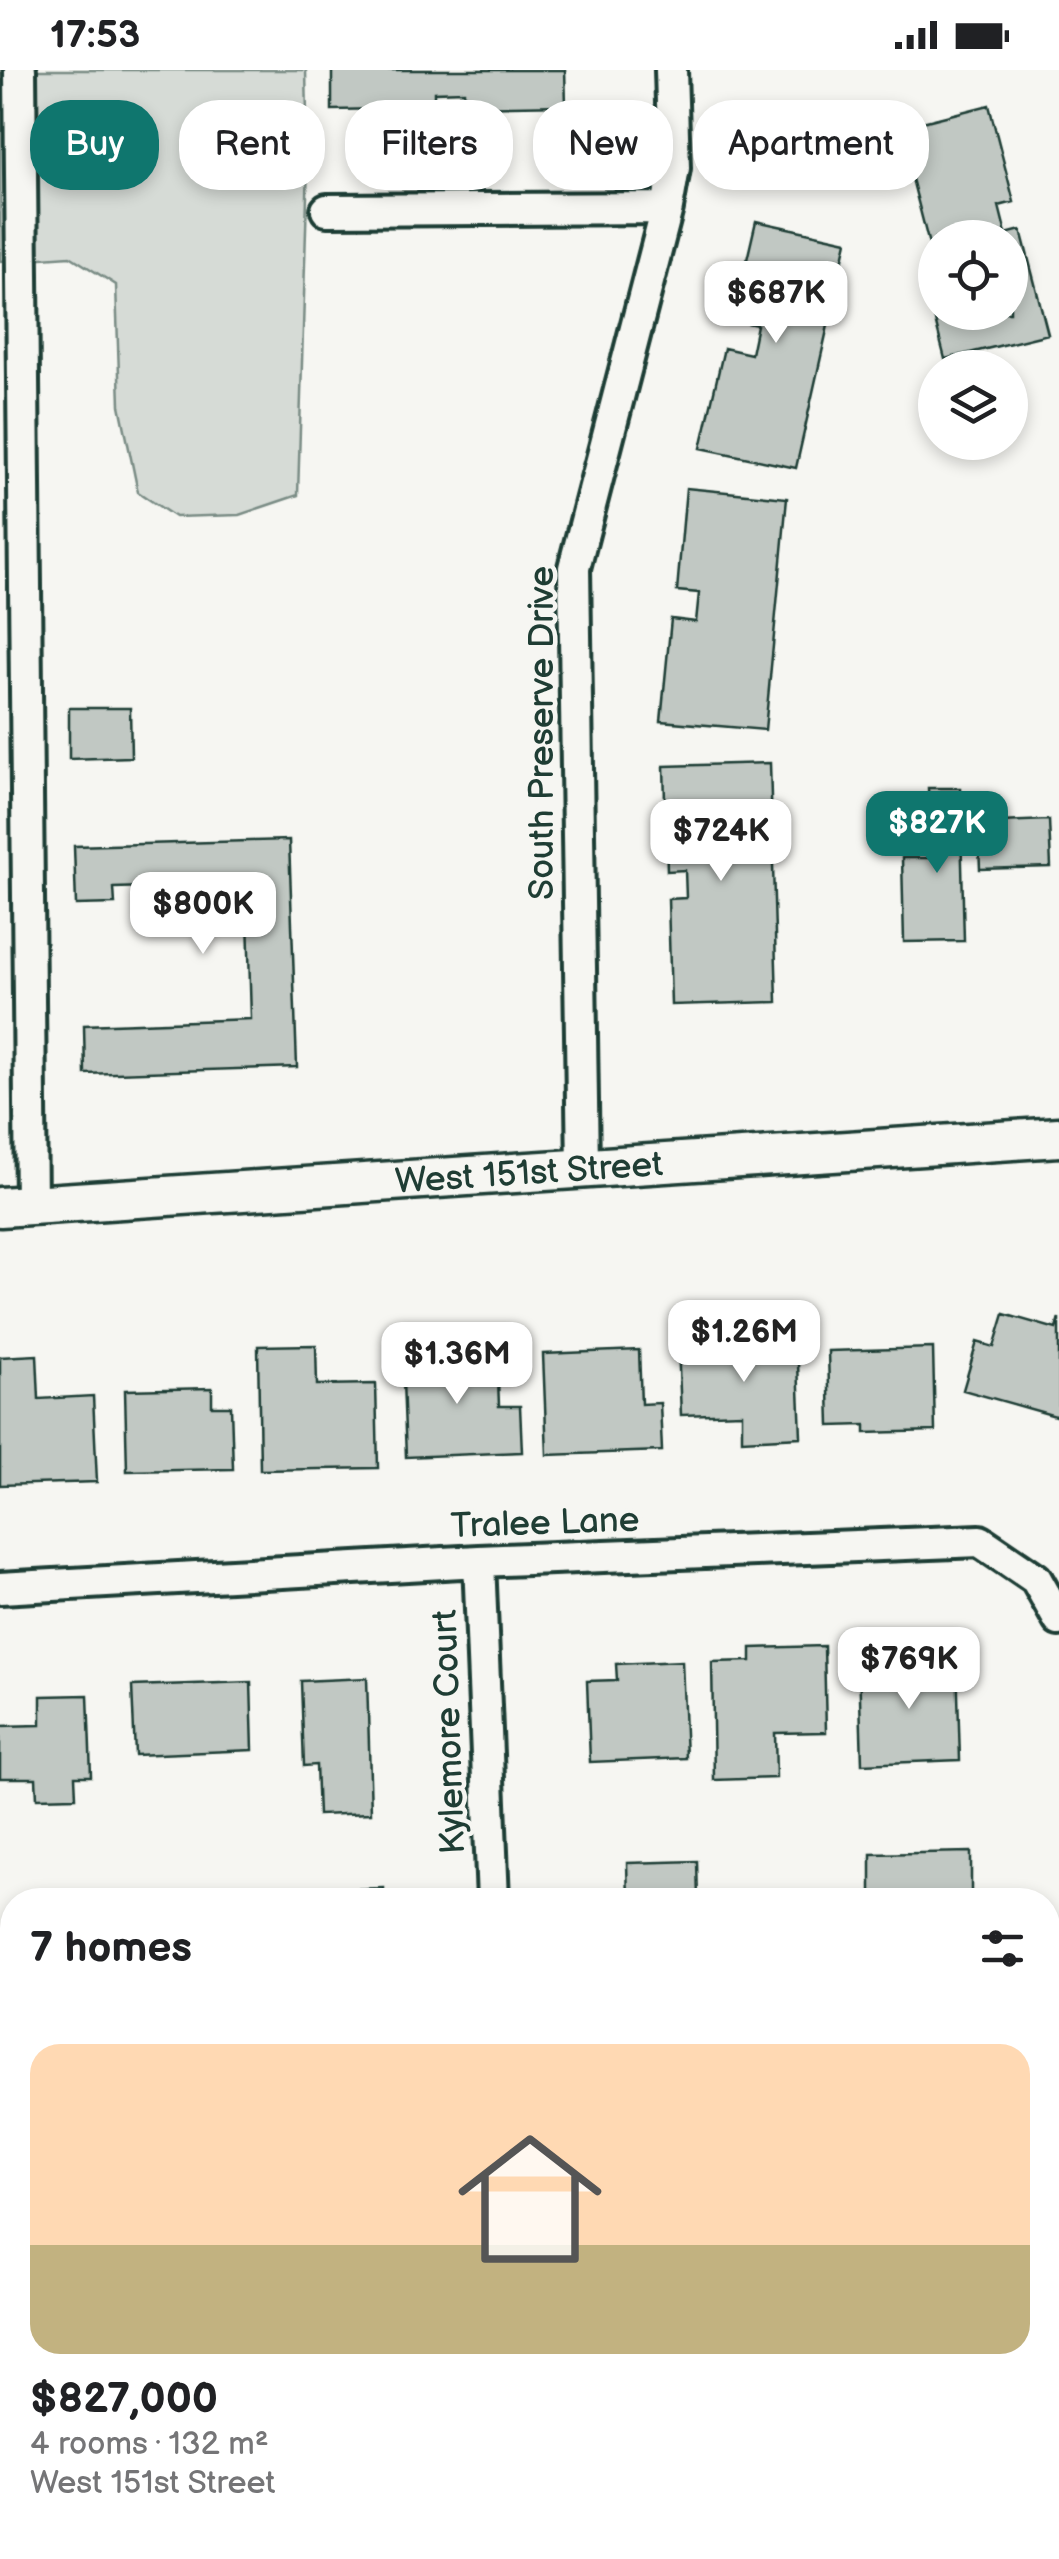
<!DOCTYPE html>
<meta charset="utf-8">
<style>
:root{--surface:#fff;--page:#f2f2f2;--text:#202124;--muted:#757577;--accent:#0f766e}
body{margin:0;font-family:"Balsamiq Sans",sans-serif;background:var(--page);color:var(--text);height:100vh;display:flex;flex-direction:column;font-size:38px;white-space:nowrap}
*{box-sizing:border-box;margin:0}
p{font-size:32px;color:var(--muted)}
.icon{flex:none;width:55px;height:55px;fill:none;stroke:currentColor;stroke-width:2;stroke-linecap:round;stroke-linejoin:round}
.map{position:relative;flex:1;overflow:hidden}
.details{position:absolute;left:0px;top:1818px;width:1060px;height:672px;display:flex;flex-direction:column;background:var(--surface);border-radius:40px 40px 0 0;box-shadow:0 5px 15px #0003}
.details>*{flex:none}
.hud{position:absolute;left:30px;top:30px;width:1000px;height:90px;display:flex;gap:20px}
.fabs{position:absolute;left:918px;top:150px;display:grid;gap:20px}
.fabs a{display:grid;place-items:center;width:110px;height:110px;border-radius:50%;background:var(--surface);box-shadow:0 5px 15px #0003;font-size:50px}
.price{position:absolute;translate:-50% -85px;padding:0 22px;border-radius:20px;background:#fff;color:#222;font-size:32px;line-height:65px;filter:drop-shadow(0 2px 5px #0008)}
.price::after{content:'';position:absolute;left:50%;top:60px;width:30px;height:22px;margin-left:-15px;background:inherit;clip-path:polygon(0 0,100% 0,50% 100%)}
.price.selected{background:var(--accent);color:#fff}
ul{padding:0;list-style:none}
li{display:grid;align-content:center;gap:20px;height:530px;padding:0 30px}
li span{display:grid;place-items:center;height:310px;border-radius:30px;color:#555}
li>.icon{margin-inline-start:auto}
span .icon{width:180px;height:180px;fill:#fffc;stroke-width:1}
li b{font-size:42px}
h2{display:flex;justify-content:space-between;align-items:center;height:120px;padding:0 30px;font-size:42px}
.chip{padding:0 35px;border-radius:40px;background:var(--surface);box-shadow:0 5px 15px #0003;font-size:35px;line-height:90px}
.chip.selected{background:var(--accent);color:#fff}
.status{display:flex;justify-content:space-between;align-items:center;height:70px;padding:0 50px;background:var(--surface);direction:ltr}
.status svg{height:28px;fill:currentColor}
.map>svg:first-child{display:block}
.green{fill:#d6dbd6;stroke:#7a8c85;stroke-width:2.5}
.building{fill:#c1c8c3;stroke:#1f3d34;stroke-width:2.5}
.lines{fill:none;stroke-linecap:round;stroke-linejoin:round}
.minor-casing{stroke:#1f3d34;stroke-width:38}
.tertiary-casing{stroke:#1f3d34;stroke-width:45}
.minor{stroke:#f6f6f2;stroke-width:30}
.tertiary{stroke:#f6f6f2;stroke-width:38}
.labels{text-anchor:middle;stroke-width:9;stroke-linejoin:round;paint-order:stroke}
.street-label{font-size:35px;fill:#1f3d34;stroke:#f6f6f2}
</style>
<div class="status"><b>17:53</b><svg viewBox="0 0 49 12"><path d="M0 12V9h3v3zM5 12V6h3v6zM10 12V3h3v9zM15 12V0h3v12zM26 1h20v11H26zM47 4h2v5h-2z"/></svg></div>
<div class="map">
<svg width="1059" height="2489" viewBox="0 0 1059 2489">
<rect width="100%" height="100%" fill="#f6f6f2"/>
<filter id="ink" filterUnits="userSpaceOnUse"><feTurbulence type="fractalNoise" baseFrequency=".01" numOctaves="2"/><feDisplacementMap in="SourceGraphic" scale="20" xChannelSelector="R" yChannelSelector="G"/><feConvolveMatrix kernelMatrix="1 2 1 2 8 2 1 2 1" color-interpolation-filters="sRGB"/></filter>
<g filter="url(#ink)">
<path class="green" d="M0 0H306L308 93 298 425 239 445 175 447 138 422 120 335 116 215 70 186 0 191Z"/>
<path class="building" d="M332 0H565L566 35 465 37 464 21 434 22V38L332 40Z
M989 35 1014 132 999 136 1006 164 1021 160 1048 264 945 289 928 223 935 221V242H1010V168H935V198L899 58Z
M756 151 847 171 796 398 701 378 724 278 751 284 757 255 733 250Z
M686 418 787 428 765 660 661 651 671 549 696 552 699 523 677 521Z
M69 638H130L131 687 69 689Z
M770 693 777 932 671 935 668 829 686 828 685 800 667 801 664 696Z
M928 718H960L964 871 904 872 902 788H931Z
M1049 750 1051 797 980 799 978 753Z
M289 770 297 997 85 1004 84 955 251 949 247 814 114 818 115 834 76 835 74 776Z
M1004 1244 1056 1259 1059 1248V1347L963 1320 977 1272 994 1277Z
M797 1269 801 1367 742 1370V1343L681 1345 678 1275Z
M316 1275 317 1315 376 1314 378 1398 260 1400 258 1276Z
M933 1278 935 1361 865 1363V1355L830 1356 828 1281Z
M639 1280 641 1334 660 1333 662 1381 547 1385 543 1284Z
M497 1282 499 1336H520L522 1382 406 1387 402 1285Z
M37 1285 39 1329 93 1326 97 1412 0 1415V1287Z
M212 1318V1336H231L233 1399 127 1401 125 1320Z
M824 1576 826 1662 775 1663 776 1708 714 1710 712 1592 751 1591V1578Z
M682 1591 686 1688 590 1692 587 1611 617 1610 616 1594Z
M957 1591 960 1690 862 1694 859 1594Z
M367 1608 371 1743 318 1745 316 1695 304 1696 301 1611Z
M251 1612 253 1680 135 1685 132 1616Z
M88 1625 91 1706H75L76 1727 37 1728 36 1708H0V1656L41 1655V1626Z
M971 1782V1830H871V1784Z
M697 1791 698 1830H628L627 1793Z
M384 1818V1830H320L319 1820Z
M0 1991H12V2110H0Z
M429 2478H528V2489H429Z
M919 2478H1004V2480H994L995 2489H919Z"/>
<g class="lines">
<g class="minor-casing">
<path id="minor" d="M20 0 31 1135
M327 140 667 138
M583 1098 574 498 667 138 674 98 671 0
M479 1491 493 1830
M0 1518 479 1491 980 1471 1036 1509 1059 1550"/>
</g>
<g class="tertiary-casing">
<g id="tertiary">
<path id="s1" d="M0 1137 1059 1067"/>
</g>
</g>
<use href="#minor" class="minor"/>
<use href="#tertiary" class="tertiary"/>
</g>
</g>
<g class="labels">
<g class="street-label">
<text transform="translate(541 663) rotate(-90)" y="12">South Preserve Drive</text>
<text dy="12" stroke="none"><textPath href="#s1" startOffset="530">West 151st Street</textPath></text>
<text transform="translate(545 1452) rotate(-2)" y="12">Tralee Lane</text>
<text transform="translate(448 1662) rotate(-92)" y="12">Kylemore Court</text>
</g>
</g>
</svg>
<div class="fabs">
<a><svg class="icon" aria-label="locate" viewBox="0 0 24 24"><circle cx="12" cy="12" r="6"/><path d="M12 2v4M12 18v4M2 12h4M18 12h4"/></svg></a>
<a><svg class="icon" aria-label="layers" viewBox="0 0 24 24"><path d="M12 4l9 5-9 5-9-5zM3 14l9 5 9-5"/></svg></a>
</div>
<b class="price" style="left:776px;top:276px">$687K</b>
<b class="price selected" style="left:937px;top:806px">$827K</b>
<b class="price" style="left:721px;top:814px">$724K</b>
<b class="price" style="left:203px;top:887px">$800K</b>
<b class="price" style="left:744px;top:1315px">$1.26M</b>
<b class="price" style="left:457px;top:1337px">$1.36M</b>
<b class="price" style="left:909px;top:1642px">$769K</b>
<div class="hud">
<a class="chip selected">Buy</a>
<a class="chip">Rent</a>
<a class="chip">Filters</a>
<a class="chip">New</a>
<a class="chip">Apartment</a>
</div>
<section class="details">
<h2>7 homes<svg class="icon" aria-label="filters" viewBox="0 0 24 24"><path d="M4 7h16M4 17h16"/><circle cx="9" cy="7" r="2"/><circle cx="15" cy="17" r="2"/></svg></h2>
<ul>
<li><span style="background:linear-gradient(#ffd9b3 65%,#c2b280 0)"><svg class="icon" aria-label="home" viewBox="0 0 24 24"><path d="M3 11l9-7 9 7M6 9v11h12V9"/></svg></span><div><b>$827,000</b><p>4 rooms · 132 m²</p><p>West 151st Street</p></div></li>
</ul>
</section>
</div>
